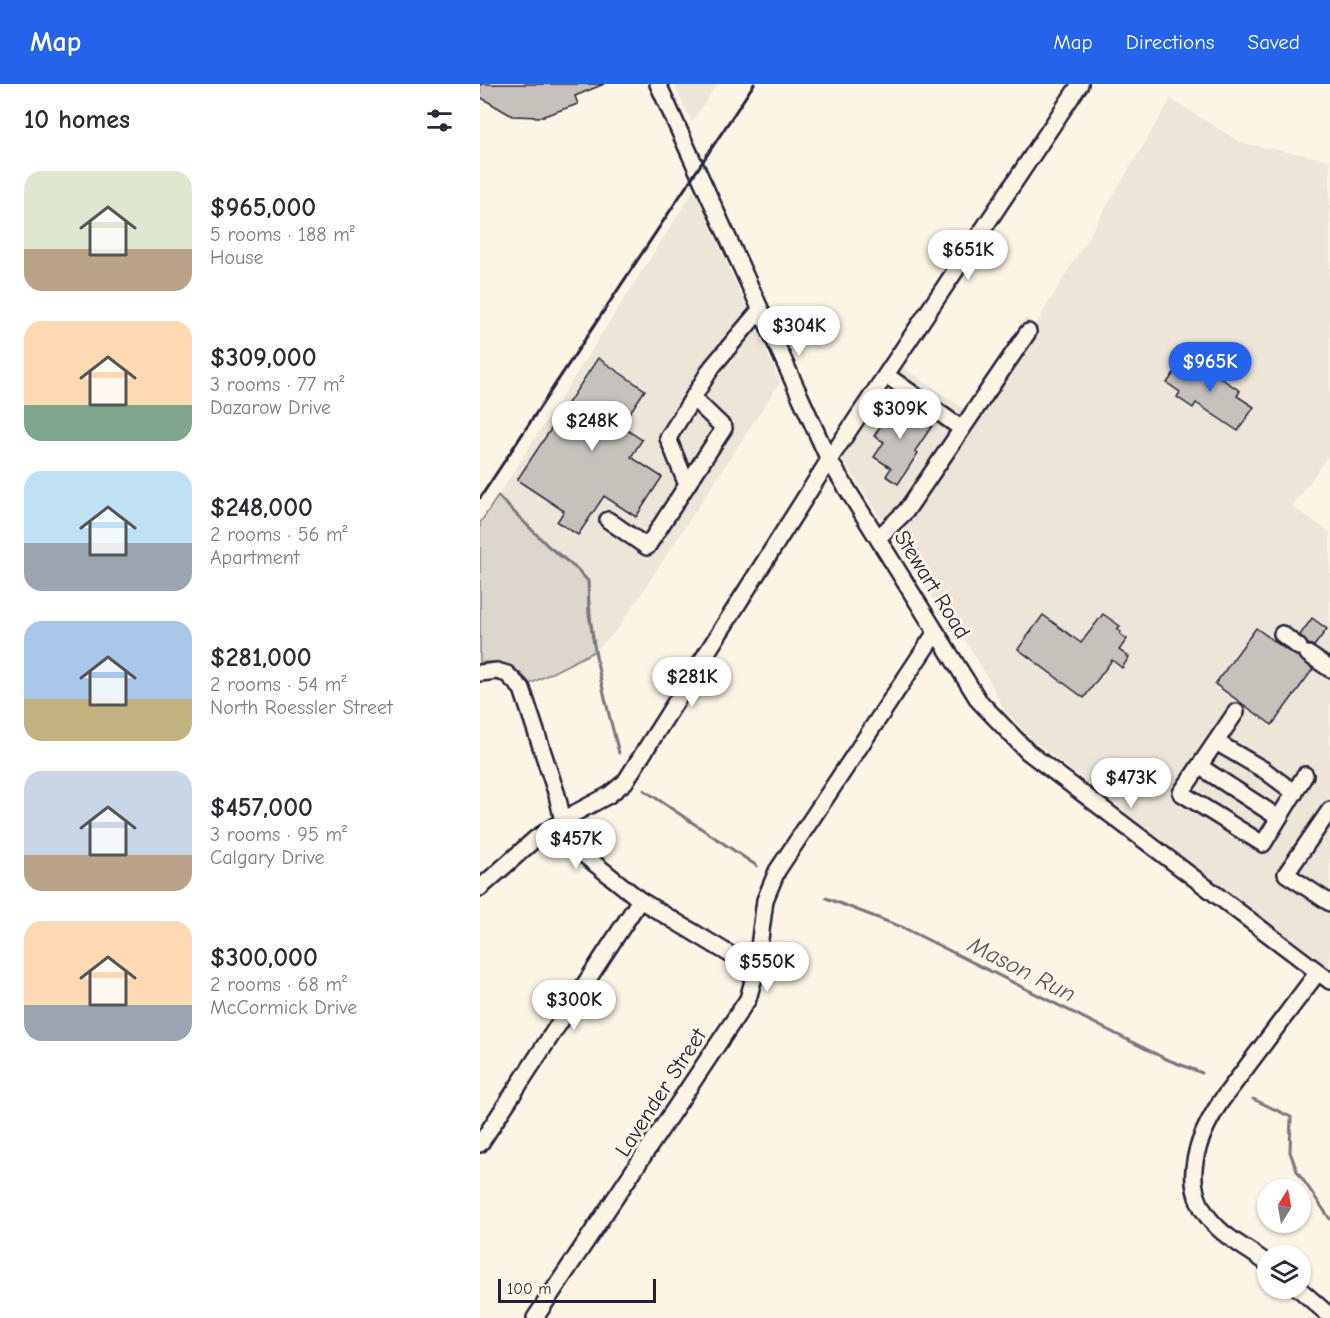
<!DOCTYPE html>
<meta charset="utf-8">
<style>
:root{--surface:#fff;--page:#f2f2f3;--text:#2b2b33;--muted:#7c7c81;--accent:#2563eb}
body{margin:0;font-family:"Comic Neue",sans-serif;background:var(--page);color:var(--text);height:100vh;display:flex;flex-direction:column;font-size:22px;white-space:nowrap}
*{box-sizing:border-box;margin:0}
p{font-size:20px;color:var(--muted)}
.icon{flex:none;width:33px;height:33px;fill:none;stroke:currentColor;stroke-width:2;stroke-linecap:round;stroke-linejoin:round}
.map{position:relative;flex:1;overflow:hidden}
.panel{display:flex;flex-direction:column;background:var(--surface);width:480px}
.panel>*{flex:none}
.needle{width:39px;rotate:11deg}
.buttons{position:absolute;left:777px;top:1095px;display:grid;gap:12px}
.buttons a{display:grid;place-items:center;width:54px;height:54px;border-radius:50%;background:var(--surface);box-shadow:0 2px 4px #0004;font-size:30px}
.scale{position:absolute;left:18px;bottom:15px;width:158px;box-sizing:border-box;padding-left:6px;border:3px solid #22223b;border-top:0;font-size:16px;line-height:21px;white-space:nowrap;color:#22223b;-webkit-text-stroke:4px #fcf5e5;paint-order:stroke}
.price{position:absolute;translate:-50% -51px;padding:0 14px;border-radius:21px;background:#fff;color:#222;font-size:20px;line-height:39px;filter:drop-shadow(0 2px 3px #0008)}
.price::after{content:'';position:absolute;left:50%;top:36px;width:18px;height:14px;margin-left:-9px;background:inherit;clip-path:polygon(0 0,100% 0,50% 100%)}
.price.on{background:var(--accent);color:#fff}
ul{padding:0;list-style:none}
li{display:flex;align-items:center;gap:18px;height:150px;padding:0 24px}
li span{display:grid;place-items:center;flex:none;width:168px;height:120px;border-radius:18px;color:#555}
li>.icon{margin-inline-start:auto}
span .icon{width:72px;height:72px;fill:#fffc;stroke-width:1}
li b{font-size:26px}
h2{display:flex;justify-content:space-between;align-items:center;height:72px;padding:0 24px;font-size:26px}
header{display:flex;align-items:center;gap:36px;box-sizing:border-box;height:84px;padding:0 30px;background:var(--accent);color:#fff}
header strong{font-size:28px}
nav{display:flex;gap:33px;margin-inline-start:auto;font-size:21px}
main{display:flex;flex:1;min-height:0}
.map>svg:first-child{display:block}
.built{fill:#ece5d8}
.green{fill:#dcd6cc;stroke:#7f7c84;stroke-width:1.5}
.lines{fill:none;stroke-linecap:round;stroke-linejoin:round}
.stream{stroke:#78757e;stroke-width:3}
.building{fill:#c6c1bb;stroke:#22223b;stroke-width:1.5}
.minor-casing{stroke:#22223b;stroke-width:20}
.minor{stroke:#fcf5e5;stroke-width:15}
.rail{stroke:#22223b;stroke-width:3}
.labels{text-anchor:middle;stroke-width:6;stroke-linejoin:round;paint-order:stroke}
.street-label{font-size:22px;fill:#22223b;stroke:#fcf5e5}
.water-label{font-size:24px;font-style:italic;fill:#545362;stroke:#fcf5e5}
</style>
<header>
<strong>Map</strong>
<nav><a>Map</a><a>Directions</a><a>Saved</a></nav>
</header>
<main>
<section class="panel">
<h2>10 homes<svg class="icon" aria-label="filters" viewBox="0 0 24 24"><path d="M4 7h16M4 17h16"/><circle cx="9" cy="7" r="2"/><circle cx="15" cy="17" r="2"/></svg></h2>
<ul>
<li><span style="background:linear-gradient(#dfe7d0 65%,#b9a48a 0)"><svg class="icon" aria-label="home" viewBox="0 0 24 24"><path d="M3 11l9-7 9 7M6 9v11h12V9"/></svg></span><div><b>$965,000</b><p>5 rooms · 188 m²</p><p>House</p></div></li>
<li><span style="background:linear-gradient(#ffd9b3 70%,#7fa58c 0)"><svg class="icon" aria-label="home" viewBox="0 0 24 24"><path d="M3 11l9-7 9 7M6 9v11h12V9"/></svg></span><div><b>$309,000</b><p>3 rooms · 77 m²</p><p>Dazarow Drive</p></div></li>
<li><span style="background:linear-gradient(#bfe0f5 60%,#9aa5b1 0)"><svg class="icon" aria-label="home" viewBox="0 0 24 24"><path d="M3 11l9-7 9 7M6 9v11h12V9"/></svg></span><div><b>$248,000</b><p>2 rooms · 56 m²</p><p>Apartment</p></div></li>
<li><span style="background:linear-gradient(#a9c7e8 65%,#c2b280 0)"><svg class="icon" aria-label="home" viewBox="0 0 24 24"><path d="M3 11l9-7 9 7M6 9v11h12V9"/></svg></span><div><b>$281,000</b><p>2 rooms · 54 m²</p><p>North Roessler Street</p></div></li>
<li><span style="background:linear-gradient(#c9d6e8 70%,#b9a48a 0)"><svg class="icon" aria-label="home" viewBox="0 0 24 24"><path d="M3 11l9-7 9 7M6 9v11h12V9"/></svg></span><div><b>$457,000</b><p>3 rooms · 95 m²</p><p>Calgary Drive</p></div></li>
<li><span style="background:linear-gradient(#ffd9b3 70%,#9aa5b1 0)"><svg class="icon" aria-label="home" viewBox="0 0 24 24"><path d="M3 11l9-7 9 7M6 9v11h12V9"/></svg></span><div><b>$300,000</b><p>2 rooms · 68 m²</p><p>McCormick Drive</p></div></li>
</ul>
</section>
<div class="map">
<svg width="850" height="1234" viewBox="0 0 850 1234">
<rect width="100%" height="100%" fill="#fcf5e5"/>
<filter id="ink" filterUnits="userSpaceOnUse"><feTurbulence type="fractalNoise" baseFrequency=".0167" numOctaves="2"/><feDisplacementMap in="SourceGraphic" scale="12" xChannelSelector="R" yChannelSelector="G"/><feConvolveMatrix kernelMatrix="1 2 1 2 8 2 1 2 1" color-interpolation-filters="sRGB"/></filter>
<g filter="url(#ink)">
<path class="built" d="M194 0H237L212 38Z
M691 15 761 59 850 76V369L812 423 850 448V885L552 656 523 624 509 595 483 553 455 518 361 373 420 281 485 326 545 234 556 240Z
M214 106 300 298 138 545 115 567 108 529V497L97 485 68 462 18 412Z"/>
<path class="green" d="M18 412 68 462 97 485 108 497V529L115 567 50 600C38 582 20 578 0 578V439Z"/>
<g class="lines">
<path class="stream" d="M18 412 68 462 97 485 108 497C109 557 124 612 139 669
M164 706 277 782
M346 814 424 844 686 975 722 989
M773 1015 811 1033 810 1068 817 1087 850 1135"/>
</g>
<path class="building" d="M0 0H124L95 12 98 20 61 33 32 32 0 13Z
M706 271 760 307 757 312 774 323 758 347 716 319 713 324 697 313 700 308 687 299Z
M118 274 165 306 141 342 162 356 151 373 182 393 156 433 124 412 98 451 77 438 84 427 37 396Z
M416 318 452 342 435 367 438 369 418 400 406 392 411 384 394 373 404 358 394 352Z
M623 530 640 542 637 545 641 548 640 550 647 555 639 566 649 573 642 584 632 576 604 614 538 565 563 531 601 559Z
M832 534 847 545 834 562 828 560 820 551Z
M776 544 808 567 819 573 833 585 792 641 735 600Z"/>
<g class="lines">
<g class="minor-casing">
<path id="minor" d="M178 0 349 376 499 617 548 668 850 897
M406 291 482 345
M207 401 244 344 213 314
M128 436 167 463 207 401 188 354 232 283 280 226
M398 454 426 427 548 248
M802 550 819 563
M828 570 850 585
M0 589 17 587 27 590 42 605 77 711 83 737 99 767 160 816 276 886
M756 628 701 709 783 760 825 691
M736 658 784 686 815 709
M719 682 799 734
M850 726 806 790 850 819
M0 804 55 755 95 729 129 711 145 698 349 376 600 0
M0 1060 160 816
M788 1180C772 1167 752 1158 738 1144 697 1106 715 1057 741 1017L838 888
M818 1204 850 1232
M55 1234 268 915 276 886 285 816 297 787 456 548"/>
</g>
<use href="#minor" class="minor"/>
<path class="rail" d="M0 414 274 0"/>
</g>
</g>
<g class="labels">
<g class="street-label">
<text transform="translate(453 500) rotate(58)" y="8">Stewart Road</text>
<text transform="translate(180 1008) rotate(-57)" y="8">Lavender Street</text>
</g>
<g class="water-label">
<text transform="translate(542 885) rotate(27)" y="8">Mason Run</text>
</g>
</g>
</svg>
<div class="buttons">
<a><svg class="needle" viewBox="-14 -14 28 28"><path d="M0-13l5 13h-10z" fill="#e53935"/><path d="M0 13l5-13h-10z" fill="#7c7c81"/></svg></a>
<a><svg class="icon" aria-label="layers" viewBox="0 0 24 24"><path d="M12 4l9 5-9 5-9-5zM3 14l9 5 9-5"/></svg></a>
</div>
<div class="scale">100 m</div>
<b class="price" style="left:488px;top:197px">$651K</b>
<b class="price" style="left:319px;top:273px">$304K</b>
<b class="price on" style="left:730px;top:309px">$965K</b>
<b class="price" style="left:420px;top:356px">$309K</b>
<b class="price" style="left:112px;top:368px">$248K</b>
<b class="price" style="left:212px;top:624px">$281K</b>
<b class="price" style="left:651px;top:725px">$473K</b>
<b class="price" style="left:96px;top:786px">$457K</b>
<b class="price" style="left:287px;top:909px">$550K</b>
<b class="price" style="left:94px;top:947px">$300K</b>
</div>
</main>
